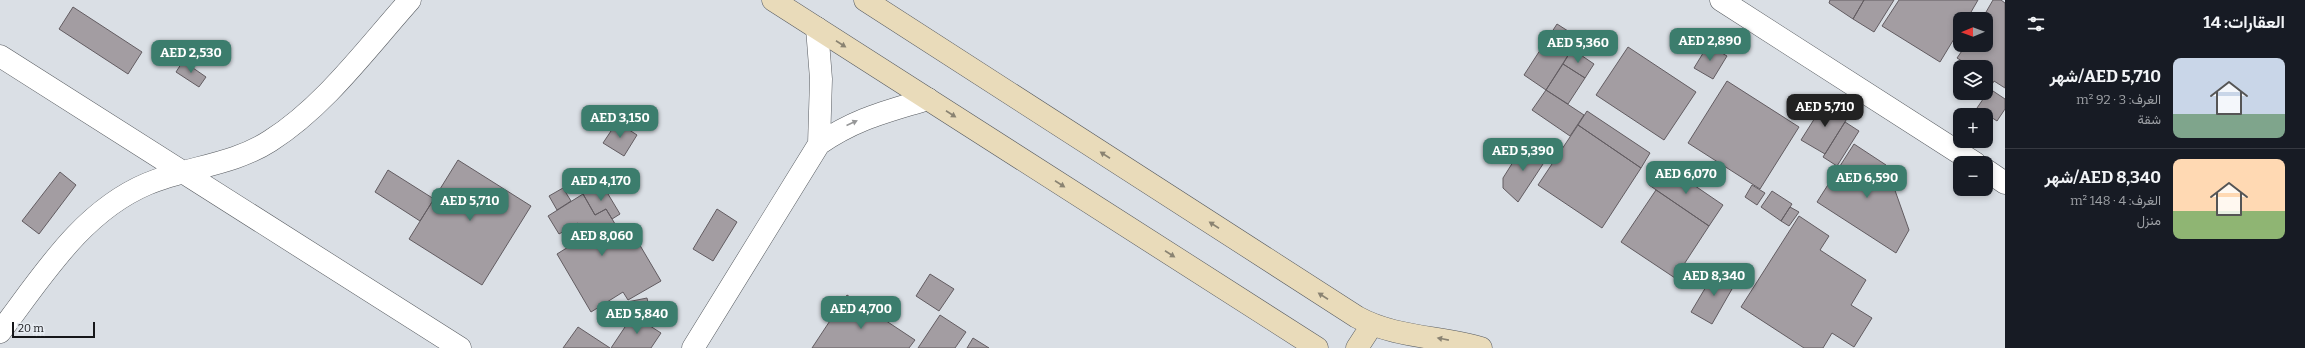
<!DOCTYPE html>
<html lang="ar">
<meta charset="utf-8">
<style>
:root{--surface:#171b24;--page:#242831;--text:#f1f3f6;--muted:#9ea1a6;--line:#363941;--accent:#3c7d6d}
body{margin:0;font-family:Bitter,Vazirmatn,serif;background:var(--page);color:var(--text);direction:rtl;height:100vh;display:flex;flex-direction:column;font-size:15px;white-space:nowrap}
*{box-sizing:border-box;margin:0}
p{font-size:13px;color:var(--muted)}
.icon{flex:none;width:22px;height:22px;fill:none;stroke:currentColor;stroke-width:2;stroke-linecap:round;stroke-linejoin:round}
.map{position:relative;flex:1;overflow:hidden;direction:ltr}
.sheet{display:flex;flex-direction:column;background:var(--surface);width:300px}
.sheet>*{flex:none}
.needle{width:26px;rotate:269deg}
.controls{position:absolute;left:1953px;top:12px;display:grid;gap:8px}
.controls a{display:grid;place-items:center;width:40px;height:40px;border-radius:8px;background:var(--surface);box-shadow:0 2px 6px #0003;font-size:20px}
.scale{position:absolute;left:12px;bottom:10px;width:83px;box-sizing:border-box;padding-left:4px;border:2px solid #16171a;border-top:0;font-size:11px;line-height:14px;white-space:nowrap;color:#16171a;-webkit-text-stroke:3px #e7ecf2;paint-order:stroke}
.price{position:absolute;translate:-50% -34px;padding:0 9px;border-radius:8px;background:var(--accent);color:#fff;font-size:13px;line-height:26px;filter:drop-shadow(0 1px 2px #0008)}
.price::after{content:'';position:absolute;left:50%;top:24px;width:12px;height:9px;margin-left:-6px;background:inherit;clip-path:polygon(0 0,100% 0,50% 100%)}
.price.on{background:#222;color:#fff}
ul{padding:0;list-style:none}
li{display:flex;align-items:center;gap:12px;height:100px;padding:0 20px}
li+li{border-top:1px solid var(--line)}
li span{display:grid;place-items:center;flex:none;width:112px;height:80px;border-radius:8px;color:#555}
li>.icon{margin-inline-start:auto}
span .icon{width:48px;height:48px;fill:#fffc;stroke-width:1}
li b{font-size:17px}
h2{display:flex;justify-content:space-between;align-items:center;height:48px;padding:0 20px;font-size:17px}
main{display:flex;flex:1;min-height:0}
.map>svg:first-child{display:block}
.building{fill:#a39da2;stroke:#625c61}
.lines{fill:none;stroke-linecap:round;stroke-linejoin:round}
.street-casing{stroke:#575b60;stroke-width:23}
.secondary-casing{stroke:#575b60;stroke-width:23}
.street{stroke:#fff;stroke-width:22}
.secondary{stroke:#e9dbba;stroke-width:22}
.oneway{fill:#8a8372}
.oneway2{fill:#969798}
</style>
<main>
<section class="sheet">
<h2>العقارات: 14<svg class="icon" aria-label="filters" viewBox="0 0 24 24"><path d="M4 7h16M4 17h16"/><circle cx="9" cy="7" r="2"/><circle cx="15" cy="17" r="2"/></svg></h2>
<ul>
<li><span style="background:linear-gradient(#c9d6e8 70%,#7fa58c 0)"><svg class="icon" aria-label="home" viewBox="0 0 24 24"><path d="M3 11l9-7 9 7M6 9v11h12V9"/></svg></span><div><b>AED 5,710/شهر</b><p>الغرف: 3 · 92 m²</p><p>شقة</p></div></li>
<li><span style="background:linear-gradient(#ffd9b3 65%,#8fb573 0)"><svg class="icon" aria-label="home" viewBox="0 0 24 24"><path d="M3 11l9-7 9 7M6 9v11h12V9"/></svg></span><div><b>AED 8,340/شهر</b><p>الغرف: 4 · 148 m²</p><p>منزل</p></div></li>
</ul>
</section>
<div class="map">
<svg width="2005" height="348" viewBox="0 0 2005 348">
<rect width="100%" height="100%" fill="#dadfe5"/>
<path class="building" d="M1830 0H1864L1853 19 1829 3Z
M1864 0H1894L1874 32 1853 19Z
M1899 0H1978L1967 19H1960V29L1940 62 1882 26Z
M1993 0H2001L2005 3V88L1994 81 1990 88 1986 86V67H1972L1957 58 1966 45H1986V19H1982Z
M73 7 142 52 128 74 59 29Z
M1557 24 1579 38 1546 90 1524 75Z
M1708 45 1727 56 1713 79 1694 68Z
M1628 47 1696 92 1664 140 1596 95Z
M1572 49 1594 64 1585 78 1563 64Z
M183 61 206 77 199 87 176 72Z
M1563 64 1585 78 1568 104 1546 90Z
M1727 81 1799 127 1760 189 1688 143Z
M1990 89 2005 99V109L1997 121 1977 108Z
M1546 90 1584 115 1570 136 1532 110Z
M1825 102 1848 117 1825 154 1801 140Z
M1587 111 1650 153 1641 168 1578 125Z
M617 122 637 135 624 156 603 143Z
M1845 122 1859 131 1837 166 1823 157Z
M1578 125 1641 168 1602 228 1538 185Z
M1525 143 1547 158 1518 202 1503 188V178Z
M1854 144 1886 165 1909 230 1896 253 1817 202Z
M458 160 531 206 482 285 409 239Z
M1663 164 1723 205 1709 226 1649 185Z
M388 170 434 199 420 221 375 192Z
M60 172 76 185 39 234 22 221Z
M602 184 620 214 612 219 606 209 595 215 583 194Z
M1752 185 1765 193 1757 205 1745 197Z
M563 188 571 201 557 210 549 196Z
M1656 190 1709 226 1675 278 1621 242Z
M1772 191 1792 204 1781 221 1761 207Z
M583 194 595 215 606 209 629 247 638 242 661 281 628 300 623 292 591 312 557 254 586 236 578 223 559 234 548 216Z
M1790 207 1799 212 1789 226 1781 221Z
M717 209 737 222 713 261 693 249Z
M1799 216 1829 236 1820 250 1866 280 1851 305 1872 318 1854 347 1832 333 1823 348H1804L1741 307Z
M1716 270 1736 282 1712 324 1691 312Z
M930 274 954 289 939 311 916 296Z
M847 295 915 340 909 348H812Z
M647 298 650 311 624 316 622 303Z
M633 315 661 333 651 348H611Z
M940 315 966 332 955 348H918Z
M578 327 610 348H563Z
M973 338 989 348H967Z"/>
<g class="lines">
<g class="street-casing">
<path id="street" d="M1721 0 1975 163
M0 56 460 348
M819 144C857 118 886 112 928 99
M1986 170 2005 183
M0 332C42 277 81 212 147 184 187 167 233 165 270 141 325 106 367 48 410 0
M693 348 819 144 821 79 817 28"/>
</g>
<g class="secondary-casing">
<path id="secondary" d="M773 0 1317 348
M865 0 1357 317C1395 338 1440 336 1481 348
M1357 348 1372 325"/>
</g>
<use href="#street" class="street"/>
<use href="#secondary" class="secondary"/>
</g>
<defs><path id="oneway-solid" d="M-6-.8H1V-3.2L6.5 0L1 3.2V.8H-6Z"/></defs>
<g class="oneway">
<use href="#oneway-solid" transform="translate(841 44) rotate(33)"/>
<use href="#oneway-solid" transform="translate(951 114) rotate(33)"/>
<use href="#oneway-solid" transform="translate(1105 155) rotate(-147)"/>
<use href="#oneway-solid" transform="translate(1060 184) rotate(33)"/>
<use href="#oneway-solid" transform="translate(1214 225) rotate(-147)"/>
<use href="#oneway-solid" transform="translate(1170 254) rotate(33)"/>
<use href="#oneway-solid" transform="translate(1323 296) rotate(-147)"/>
<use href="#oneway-solid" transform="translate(1443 339) rotate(-169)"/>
</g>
<use class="oneway2" href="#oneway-solid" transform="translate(852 123) rotate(-24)"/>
</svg>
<div class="controls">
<a><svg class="needle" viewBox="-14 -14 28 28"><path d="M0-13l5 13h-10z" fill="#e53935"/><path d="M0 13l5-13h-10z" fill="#9ea1a6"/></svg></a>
<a><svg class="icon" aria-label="layers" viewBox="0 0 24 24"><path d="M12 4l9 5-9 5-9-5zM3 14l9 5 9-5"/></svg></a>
<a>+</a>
<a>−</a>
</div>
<div class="scale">20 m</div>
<b class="price" style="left:1710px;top:62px">AED 2,890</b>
<b class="price" style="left:1578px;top:64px">AED 5,360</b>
<b class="price" style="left:191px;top:74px">AED 2,530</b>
<b class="price on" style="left:1825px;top:128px">AED 5,710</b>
<b class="price" style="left:620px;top:139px">AED 3,150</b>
<b class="price" style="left:1523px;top:172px">AED 5,390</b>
<b class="price" style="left:1686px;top:195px">AED 6,070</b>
<b class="price" style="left:1867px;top:199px">AED 6,590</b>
<b class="price" style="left:601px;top:202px">AED 4,170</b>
<b class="price" style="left:470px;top:222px">AED 5,710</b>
<b class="price" style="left:602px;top:257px">AED 8,060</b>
<b class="price" style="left:1714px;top:297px">AED 8,340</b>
<b class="price" style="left:861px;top:330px">AED 4,700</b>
<b class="price" style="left:637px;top:335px">AED 5,840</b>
</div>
</main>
